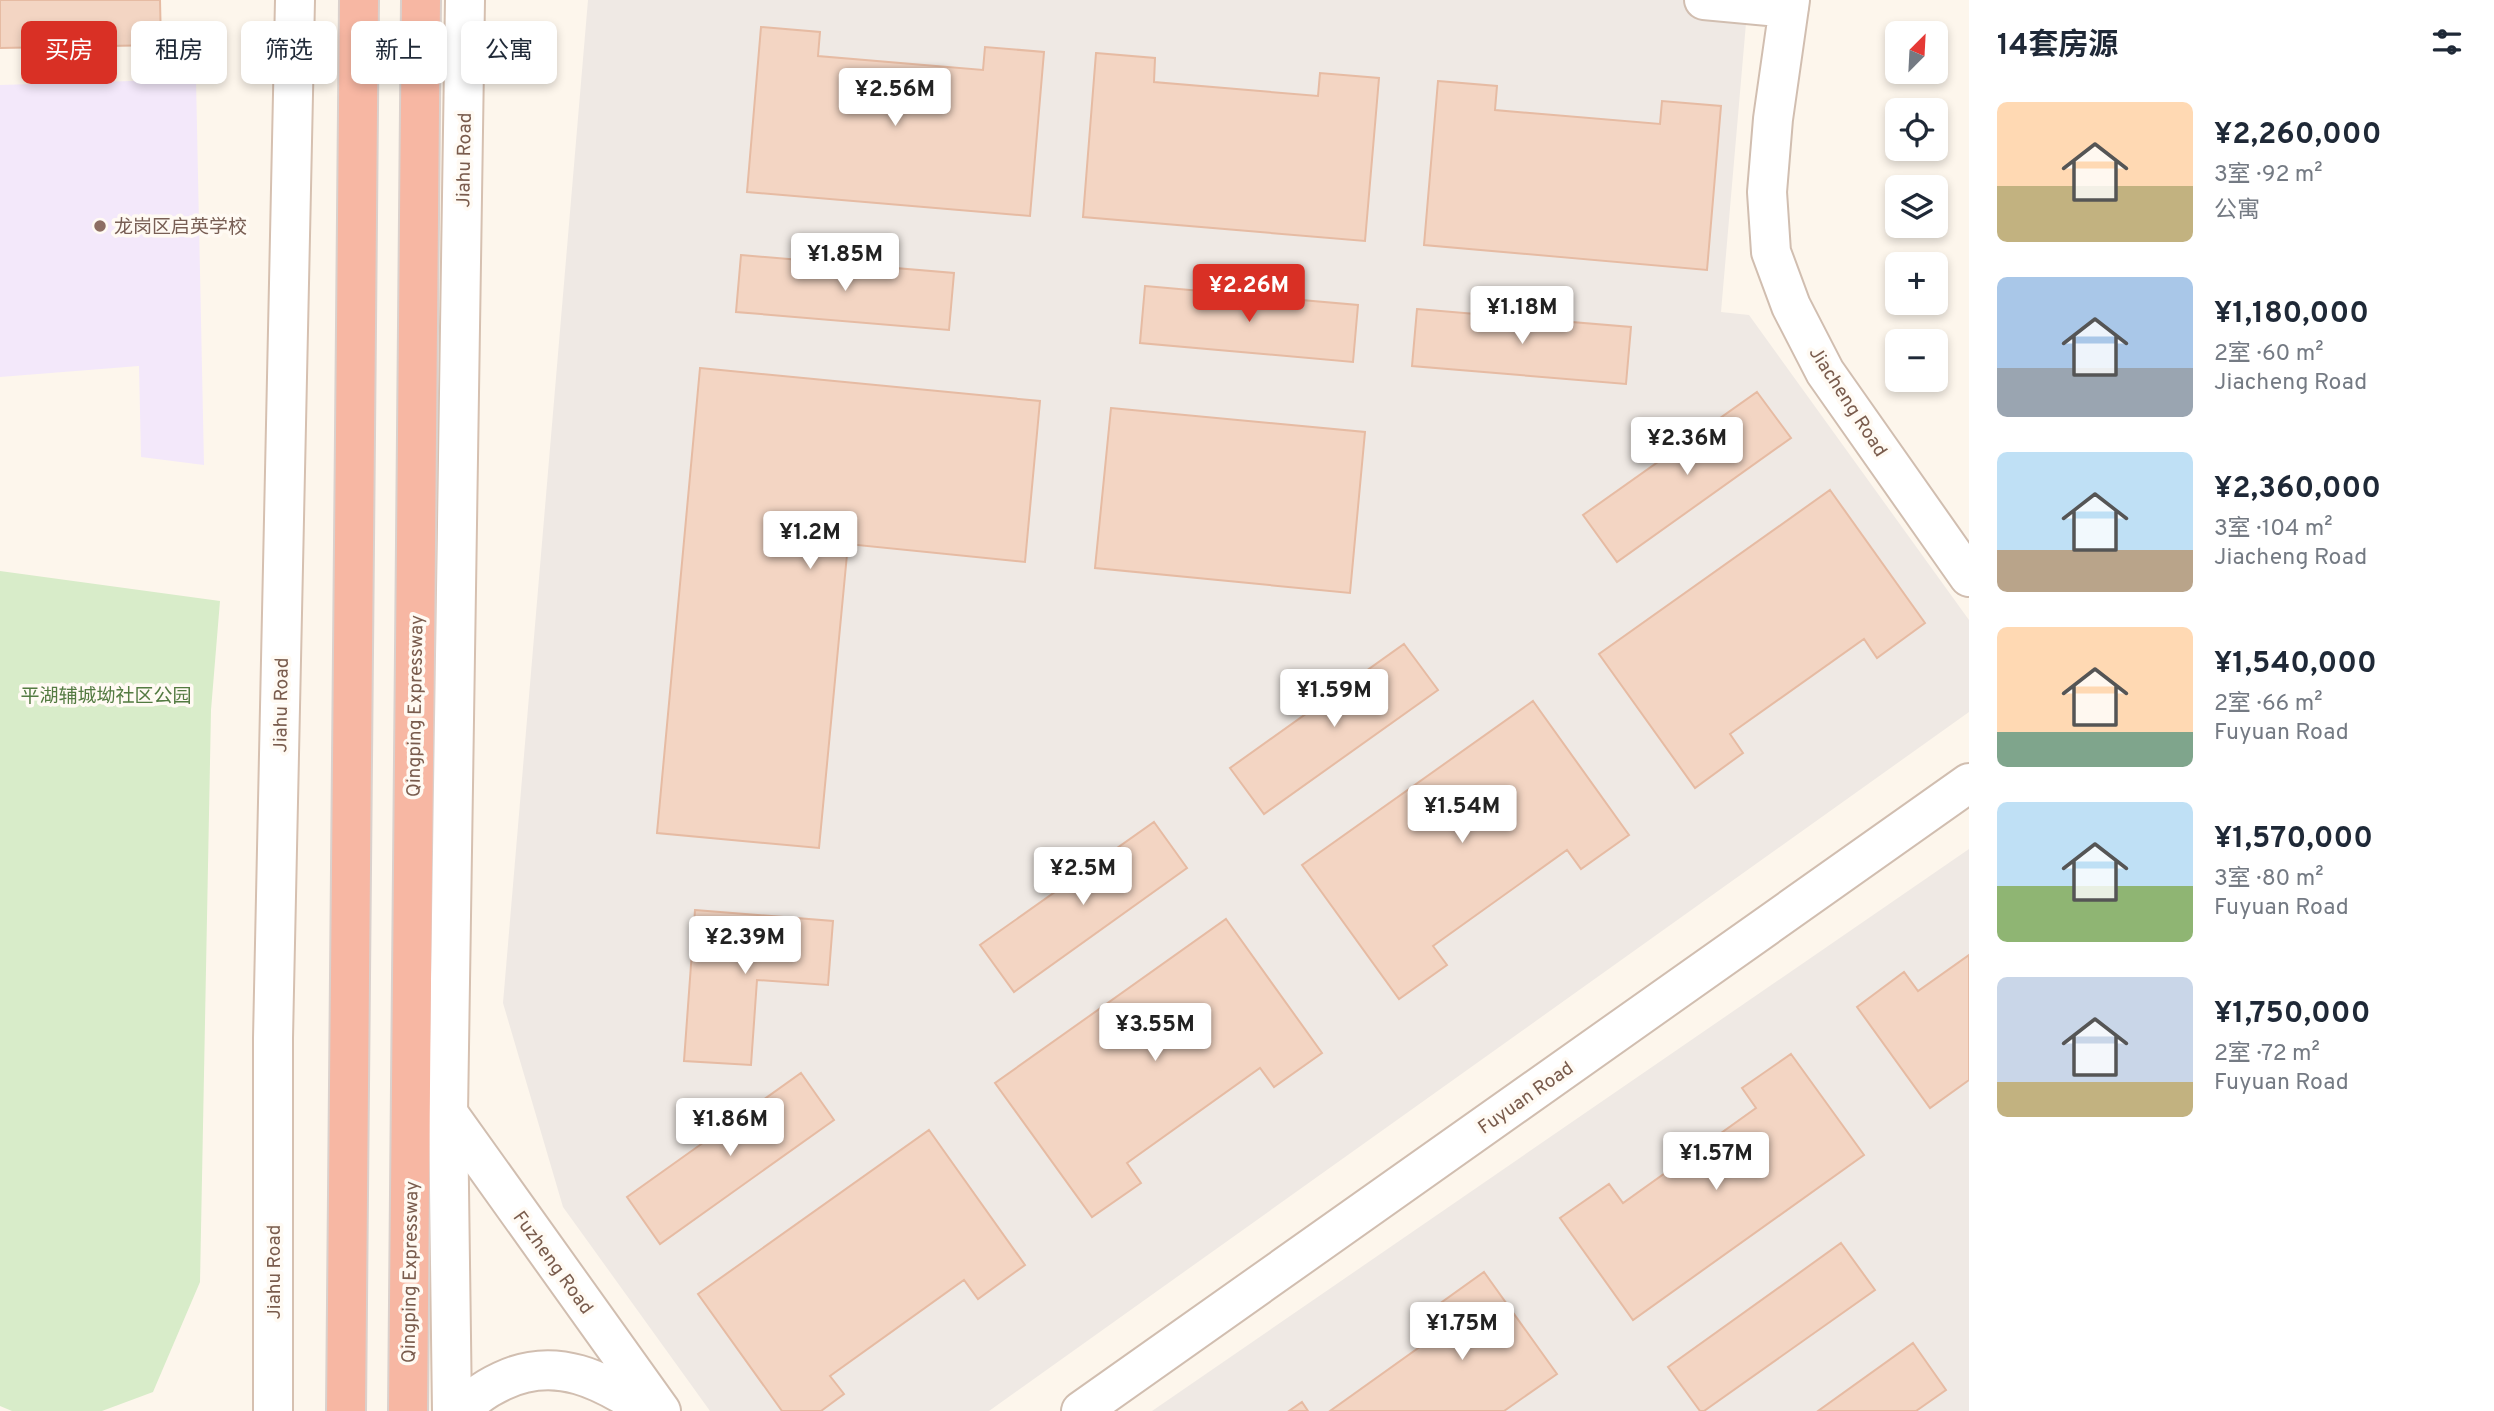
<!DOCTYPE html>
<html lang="zh">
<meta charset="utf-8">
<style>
:root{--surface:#fff;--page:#f2f2f3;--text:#1f2937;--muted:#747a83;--accent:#d93025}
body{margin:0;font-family:Overpass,"Noto Sans SC",sans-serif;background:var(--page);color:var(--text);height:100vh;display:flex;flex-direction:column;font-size:26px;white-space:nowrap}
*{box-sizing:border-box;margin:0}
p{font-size:23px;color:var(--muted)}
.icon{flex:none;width:38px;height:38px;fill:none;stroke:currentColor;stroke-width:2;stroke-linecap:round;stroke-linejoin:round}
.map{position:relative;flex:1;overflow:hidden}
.side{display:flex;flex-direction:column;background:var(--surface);width:525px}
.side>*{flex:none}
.hud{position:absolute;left:21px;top:21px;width:665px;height:63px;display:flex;gap:14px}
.needle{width:46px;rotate:24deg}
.fabs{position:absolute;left:1885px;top:21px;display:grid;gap:14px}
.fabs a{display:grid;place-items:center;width:63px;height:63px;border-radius:10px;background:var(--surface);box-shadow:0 4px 10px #0003;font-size:35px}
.price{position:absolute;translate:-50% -60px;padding:0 16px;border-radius:7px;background:#fff;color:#222;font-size:23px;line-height:46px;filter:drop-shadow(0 2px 4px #0008)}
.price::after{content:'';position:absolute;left:50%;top:42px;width:21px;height:16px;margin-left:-10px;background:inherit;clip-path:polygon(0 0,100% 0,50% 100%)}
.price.active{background:var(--accent);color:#fff}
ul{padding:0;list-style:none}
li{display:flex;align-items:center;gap:21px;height:175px;padding:0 28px}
li span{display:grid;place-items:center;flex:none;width:196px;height:140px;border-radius:10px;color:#555}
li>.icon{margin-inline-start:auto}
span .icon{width:84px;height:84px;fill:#fffc;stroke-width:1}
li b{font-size:30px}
h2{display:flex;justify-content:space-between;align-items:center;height:84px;padding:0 28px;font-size:30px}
.tag{padding:0 24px;border-radius:10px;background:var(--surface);box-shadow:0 4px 10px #0003;font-size:24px;line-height:63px}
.tag.active{background:var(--accent);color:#fff}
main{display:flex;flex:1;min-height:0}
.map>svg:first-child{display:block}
.industrial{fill:#efe9e4}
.education{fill:#f3e8fa}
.green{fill:#d8ecc9}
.building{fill:#f3d5c3;stroke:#e6bba3;stroke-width:2}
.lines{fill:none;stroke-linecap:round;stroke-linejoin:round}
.minor-casing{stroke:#d1beb0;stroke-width:42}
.tertiary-casing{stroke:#d1beb0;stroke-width:42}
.secondary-casing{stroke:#d6c0b0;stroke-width:42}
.motorway-casing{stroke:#dad1cd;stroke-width:42}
.minor{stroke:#fff;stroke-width:38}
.tertiary{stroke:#fff;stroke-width:38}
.secondary{stroke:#fff;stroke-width:38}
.motorway{stroke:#f7b7a3;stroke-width:38}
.education-dot{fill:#8d6e63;stroke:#fffaf3;stroke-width:2.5}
.labels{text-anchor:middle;stroke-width:7;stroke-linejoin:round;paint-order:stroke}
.street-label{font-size:19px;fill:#7a5c4d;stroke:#fffaf3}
.education-label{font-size:19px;fill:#785e54;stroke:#fffaf3;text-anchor:start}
.park-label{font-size:19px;fill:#537a41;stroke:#fffaf3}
</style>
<main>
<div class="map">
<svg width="1969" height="1411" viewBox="0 0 1969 1411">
<rect width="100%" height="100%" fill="#fdf6ec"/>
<path class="industrial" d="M588 0H1748L1721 312 1749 315 1969 620V712L989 1411H710L563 1207 503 1003Z
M1969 849V1411H1152Z"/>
<path class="education" d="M196 79 204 465 141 457 139 366 0 377V85Z"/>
<path class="green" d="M0 571 220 601 211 710 200 1282 153 1392 102 1411H12L0 1406Z"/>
<path class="building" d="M0 0H160L161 45 0 48Z
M761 27 820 32 818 56 983 70 985 47 1044 52 1030 216 747 192Z
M1096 53 1155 58 1154 82 1318 96 1320 73 1379 78 1365 241 1083 217Z
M1438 81 1497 86 1495 110 1660 124 1662 101 1721 106 1707 270 1424 245Z
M741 255 954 273 949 330 736 312Z
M1145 286 1358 305 1353 362 1140 343Z
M1417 309 1631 327 1626 384 1412 366Z
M700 368 1040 401 1025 562 848 544 819 848 657 833Z
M1757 392 1791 438 1617 562 1583 515Z
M1111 408 1365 432 1350 593 1095 568Z
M1830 490 1925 623 1877 658 1864 639 1730 734 1743 753 1695 788 1599 654Z
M1404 644 1438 690 1264 814 1230 768Z
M1533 701 1629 835 1581 869 1567 850 1433 946 1447 965 1399 999 1302 865Z
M1154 822 1187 868 1014 992 980 945Z
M695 910 833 921 828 985 757 980 751 1065 684 1061Z
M1226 919 1322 1053 1274 1087 1260 1068 1127 1163 1141 1183 1092 1217 995 1083Z
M1969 955V1080L1930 1108 1857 1007 1904 972 1918 991Z
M1791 1054 1864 1155 1633 1320 1560 1218 1609 1184 1623 1203 1756 1108 1742 1088Z
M801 1073 834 1120 660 1244 627 1197Z
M929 1130 1025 1265 978 1299 964 1280 830 1376 844 1394 821 1411H782L698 1294Z
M1841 1243 1875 1290 1704 1411H1700L1668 1367Z
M1484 1272 1557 1374 1504 1411H1330L1449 1326 1435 1307Z
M1913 1343 1946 1390 1916 1411H1818Z
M1302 1402 1308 1411H1289Z"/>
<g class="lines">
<g class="minor-casing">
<path id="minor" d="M1704 0 1789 8
M1790 0 1773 119 1767 192 1771 252 1791 306 1825 372 1969 577
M1081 1411 1969 783"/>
</g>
<g class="tertiary-casing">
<path id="tertiary" d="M448 1113 661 1411
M463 1411C472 1397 487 1388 502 1381 556 1355 603 1380 649 1411"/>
</g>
<g class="secondary-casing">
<path id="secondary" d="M273 1411V1038L295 0
M452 1411 448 1113 465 0"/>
</g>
<g class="motorway-casing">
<path id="motorway" d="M346 1411 359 0
M408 1411 421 0"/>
</g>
<use href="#minor" class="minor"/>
<use href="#tertiary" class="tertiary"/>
<use href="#secondary" class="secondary"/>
<use href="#motorway" class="motorway"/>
</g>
<circle class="education-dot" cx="100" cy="226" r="7"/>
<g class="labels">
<g class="street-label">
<text transform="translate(463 160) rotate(-89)" y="7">Jiahu Road</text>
<text transform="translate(1849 401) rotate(57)" y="7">Jiacheng Road</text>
<text transform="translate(280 705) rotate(-89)" y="7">Jiahu Road</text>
<text transform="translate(414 706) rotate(-89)" y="7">Qingping Expressway</text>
<text transform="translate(1525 1097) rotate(-35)" y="7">Fuyuan Road</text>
<text transform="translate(554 1262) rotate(54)" y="7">Fuzheng Road</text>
<text transform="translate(273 1272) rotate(-90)" y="7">Jiahu Road</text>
<text transform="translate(409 1272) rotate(-89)" y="7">Qingping Expressway</text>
</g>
<g class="education-label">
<text x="114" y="233">龙岗区启英学校</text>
</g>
<g class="park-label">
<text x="106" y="702">平湖辅城坳社区公园</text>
</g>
</g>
</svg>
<div class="fabs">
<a><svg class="needle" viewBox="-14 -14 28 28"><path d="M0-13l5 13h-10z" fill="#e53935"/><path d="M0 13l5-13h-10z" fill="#747a83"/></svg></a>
<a><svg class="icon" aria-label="locate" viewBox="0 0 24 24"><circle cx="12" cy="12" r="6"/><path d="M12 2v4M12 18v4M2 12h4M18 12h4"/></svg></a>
<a><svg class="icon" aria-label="layers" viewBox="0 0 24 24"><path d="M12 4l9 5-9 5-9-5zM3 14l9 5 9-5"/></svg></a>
<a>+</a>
<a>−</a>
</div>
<b class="price" style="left:895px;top:128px">¥2.56M</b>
<b class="price" style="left:845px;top:293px">¥1.85M</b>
<b class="price active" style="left:1249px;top:324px">¥2.26M</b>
<b class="price" style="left:1522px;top:346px">¥1.18M</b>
<b class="price" style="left:1687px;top:477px">¥2.36M</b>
<b class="price" style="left:810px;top:571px">¥1.2M</b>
<b class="price" style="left:1334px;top:729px">¥1.59M</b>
<b class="price" style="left:1462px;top:845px">¥1.54M</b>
<b class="price" style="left:1083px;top:907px">¥2.5M</b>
<b class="price" style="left:745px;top:976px">¥2.39M</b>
<b class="price" style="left:1155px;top:1063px">¥3.55M</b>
<b class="price" style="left:730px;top:1158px">¥1.86M</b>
<b class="price" style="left:1716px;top:1192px">¥1.57M</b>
<b class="price" style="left:1462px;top:1362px">¥1.75M</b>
<div class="hud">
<a class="tag active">买房</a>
<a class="tag">租房</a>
<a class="tag">筛选</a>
<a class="tag">新上</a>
<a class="tag">公寓</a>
</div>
</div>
<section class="side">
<h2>14套房源<svg class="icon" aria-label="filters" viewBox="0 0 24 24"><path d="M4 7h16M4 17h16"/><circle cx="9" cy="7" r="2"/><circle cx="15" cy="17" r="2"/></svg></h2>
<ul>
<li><span style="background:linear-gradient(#ffd9b3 60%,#c2b280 0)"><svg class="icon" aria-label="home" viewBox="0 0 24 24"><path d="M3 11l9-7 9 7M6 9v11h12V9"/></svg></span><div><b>¥2,260,000</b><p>3室 · 92 m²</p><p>公寓</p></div></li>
<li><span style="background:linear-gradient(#a9c7e8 65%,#9aa5b1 0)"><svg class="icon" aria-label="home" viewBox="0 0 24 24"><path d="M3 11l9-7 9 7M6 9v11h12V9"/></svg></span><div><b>¥1,180,000</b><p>2室 · 60 m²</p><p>Jiacheng Road</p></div></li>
<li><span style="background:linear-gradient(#bfe0f5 70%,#b9a48a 0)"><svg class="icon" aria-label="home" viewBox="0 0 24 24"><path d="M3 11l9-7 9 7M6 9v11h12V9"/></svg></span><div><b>¥2,360,000</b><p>3室 · 104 m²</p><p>Jiacheng Road</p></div></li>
<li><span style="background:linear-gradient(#ffd9b3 75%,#7fa58c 0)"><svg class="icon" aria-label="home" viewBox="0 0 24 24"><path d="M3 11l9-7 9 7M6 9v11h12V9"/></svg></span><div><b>¥1,540,000</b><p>2室 · 66 m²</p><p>Fuyuan Road</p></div></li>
<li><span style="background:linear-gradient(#bfe0f5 60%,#8fb573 0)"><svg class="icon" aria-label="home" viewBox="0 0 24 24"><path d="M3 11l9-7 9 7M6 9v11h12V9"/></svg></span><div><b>¥1,570,000</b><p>3室 · 80 m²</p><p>Fuyuan Road</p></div></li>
<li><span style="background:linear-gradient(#c9d6e8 75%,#c2b280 0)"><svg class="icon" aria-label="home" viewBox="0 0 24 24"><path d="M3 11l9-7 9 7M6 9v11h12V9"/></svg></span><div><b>¥1,750,000</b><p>2室 · 72 m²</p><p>Fuyuan Road</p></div></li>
</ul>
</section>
</main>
